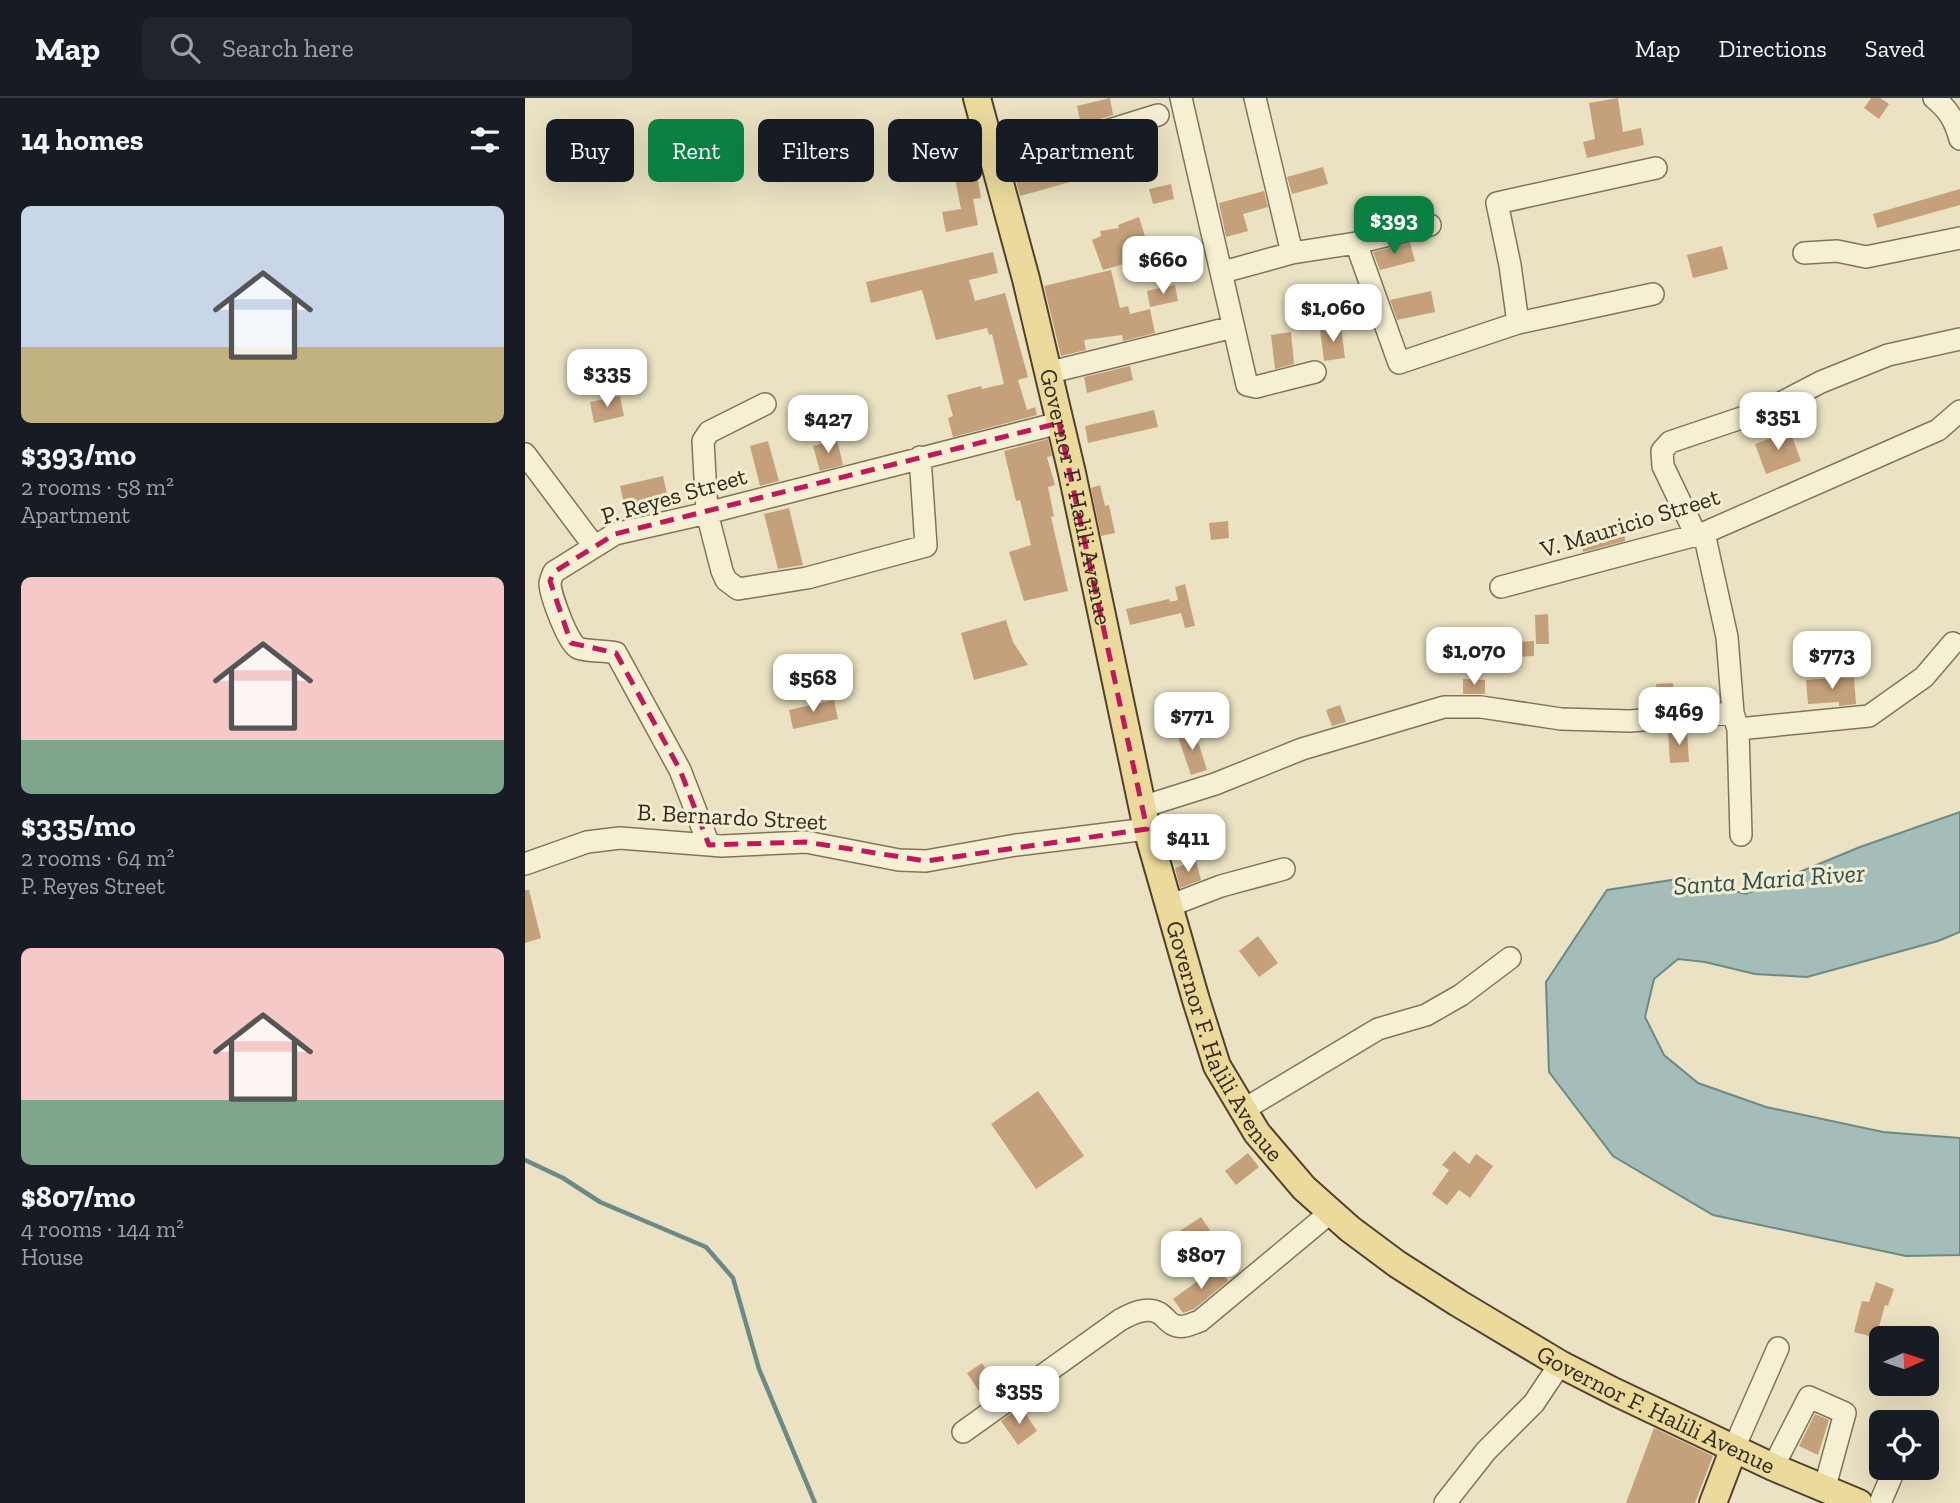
<!DOCTYPE html>
<meta charset="utf-8">
<style>
:root{--surface:#171b24;--page:#20242c;--text:#f1f3f6;--muted:#9ea1a6;--line:#363941;--accent:#0b8043}
body{margin:0;font-family:"Zilla Slab",serif;background:var(--page);color:var(--text);height:100vh;display:flex;flex-direction:column;font-size:26px;white-space:nowrap}
*{box-sizing:border-box;margin:0}
p{font-size:23px;color:var(--muted)}
.icon{flex:none;width:38px;height:38px;fill:none;stroke:currentColor;stroke-width:2;stroke-linecap:round;stroke-linejoin:round}
.map{position:relative;flex:1;overflow:hidden}
.drawer{display:flex;flex-direction:column;background:var(--surface);width:525px}
.drawer>*{flex:none}
.banner{position:absolute;left:21px;top:21px;width:665px;height:63px;display:flex;gap:14px}
.needle{width:46px;rotate:87deg}
.buttons{position:absolute;left:1344px;top:1228px;display:grid;gap:14px}
.buttons a{display:grid;place-items:center;width:70px;height:70px;border-radius:10px;background:var(--surface);box-shadow:0 7px 28px #0002;font-size:35px}
.price{position:absolute;translate:-50% -60px;padding:0 16px;border-radius:14px;background:#fff;color:#222;font-size:23px;line-height:46px;filter:drop-shadow(0 2px 4px #0008)}
.price::after{content:'';position:absolute;left:50%;top:42px;width:21px;height:16px;margin-left:-10px;background:inherit;clip-path:polygon(0 0,100% 0,50% 100%)}
.price.selected{background:var(--accent);color:#fff}
ul{padding:0;list-style:none}
li{display:grid;align-content:center;gap:14px;height:371px;padding:0 21px}
li span{display:grid;place-items:center;height:217px;border-radius:10px;color:#555}
li>.icon{margin-inline-start:auto}
span .icon{width:126px;height:126px;fill:#fffc;stroke-width:1}
li b{font-size:30px}
h2{display:flex;justify-content:space-between;align-items:center;height:84px;padding:0 21px;font-size:30px}
.chip{padding:0 24px;border-radius:10px;background:var(--surface);box-shadow:0 7px 28px #0002;font-size:24px;line-height:63px}
.chip.selected{background:var(--accent);color:#fff}
header{display:flex;align-items:center;gap:42px;box-sizing:border-box;height:98px;padding:0 35px;background:var(--surface);border-bottom:2px solid var(--line)}
header strong{font-size:33px}
nav{display:flex;gap:38px;margin-inline-start:auto;font-size:24px}
.search{width:490px;height:63px;background:var(--page);display:flex;align-items:center;gap:18px;box-sizing:border-box;padding:0 24px;border-radius:10px;color:var(--muted);font-size:26px}
main{display:flex;flex:1;min-height:0}
.map>svg:first-child{display:block}
.water{fill:#a4bdb8;stroke:#6c8a85;stroke-width:2}
.lines{fill:none;stroke-linecap:round;stroke-linejoin:round}
.stream{stroke:#6c8a85;stroke-width:4.5}
.building{fill:#c5a17b}
.minor-casing{stroke:#82745b;stroke-width:24}
.major-casing{stroke:#50422f;stroke-width:30}
.minor{stroke:#f5efd4;stroke-width:21}
.major{stroke:#ebda9c;stroke-width:26}
.marked{fill:none;stroke:#c2185b;stroke-width:5;stroke-dasharray:14 9;stroke-linejoin:round}
.labels{text-anchor:middle;stroke-width:6;stroke-linejoin:round;paint-order:stroke}
.street-label{font-size:24px;fill:#332a1e;stroke:#f2ecd1}
.water-label{font-size:26px;font-style:italic;fill:#2e5052;stroke:#f2ecd1}
</style>
<header>
<strong>Map</strong>
<div class="search"><svg class="icon" aria-label="search" viewBox="0 0 24 24"><circle cx="10" cy="10" r="6"/><path d="M15 15l6 6"/></svg>Search here</div>
<nav><a>Map</a><a>Directions</a><a>Saved</a></nav>
</header>
<main>
<section class="drawer">
<h2>14 homes<svg class="icon" aria-label="filters" viewBox="0 0 24 24"><path d="M4 7h16M4 17h16"/><circle cx="9" cy="7" r="2"/><circle cx="15" cy="17" r="2"/></svg></h2>
<ul>
<li><span style="background:linear-gradient(#c9d6e8 65%,#c2b280 0)"><svg class="icon" aria-label="home" viewBox="0 0 24 24"><path d="M3 11l9-7 9 7M6 9v11h12V9"/></svg></span><div><b>$393/mo</b><p>2 rooms · 58 m²</p><p>Apartment</p></div></li>
<li><span style="background:linear-gradient(#f6c9c9 75%,#7fa58c 0)"><svg class="icon" aria-label="home" viewBox="0 0 24 24"><path d="M3 11l9-7 9 7M6 9v11h12V9"/></svg></span><div><b>$335/mo</b><p>2 rooms · 64 m²</p><p>P. Reyes Street</p></div></li>
<li><span style="background:linear-gradient(#f6c9c9 70%,#7fa58c 0)"><svg class="icon" aria-label="home" viewBox="0 0 24 24"><path d="M3 11l9-7 9 7M6 9v11h12V9"/></svg></span><div><b>$807/mo</b><p>4 rooms · 144 m²</p><p>House</p></div></li>
</ul>
</section>
<div class="map">
<svg width="1435" height="1405" viewBox="0 0 1435 1405">
<rect width="100%" height="100%" fill="#eae2c2"/>
<path class="water" d="M1435 714V834L1413 843 1282 879 1230 876 1180 864 1153 861 1129 881 1120 919 1139 957 1173 985 1241 1009 1358 1034 1435 1040V1157L1381 1158 1188 1117 1088 1058 1024 974 1021 884 1082 792 1159 780 1221 796 1335 749Z"/>
<g class="lines">
<path class="stream" d="M0 1062 38 1080 75 1104 181 1149 208 1180 234 1271 290 1405"/>
</g>
<path class="building" d="M585 0 588 17 556 27 552 8Z
M1093 0 1098 34 1116 30 1119 47 1062 60 1058 44 1070 41 1064 5Z
M1346 0H1355L1364 6 1354 21 1339 10Z
M574 49 581 74 495 98 488 72Z
M798 69 803 86 767 96 762 79Z
M452 76 456 100 448 101 453 127 421 134 417 114 436 111 430 80Z
M646 86 649 101 628 106 624 91Z
M1435 91V107L1352 130 1348 116Z
M739 93 743 109 718 116 723 133 701 139 694 105Z
M614 119 626 158 578 172 567 142 576 138 575 133 594 130 593 127Z
M885 145 890 163 855 172 848 154Z
M1197 148 1203 171 1168 180 1162 157Z
M468 154 473 175 444 182 450 203 480 195 503 279 493 282 502 312 510 309 512 317 428 339 423 320 428 318 422 297 456 288 457 291 479 286 467 236 464 237 462 230 411 242 397 192 346 205 341 184Z
M586 172 595 210 603 208 605 216 625 211 630 235 598 243 597 237 559 242 561 252 536 258 519 188Z
M650 187 653 203 625 209 622 193Z
M906 193 910 214 872 222 865 202Z
M816 229 820 260 799 263 795 232Z
M766 234 769 266 750 271 746 237Z
M605 268 608 282 562 295 559 279Z
M95 298 99 318 69 325 65 304Z
M629 312 633 329 563 345 560 328Z
M1265 333 1276 363 1241 376 1230 346Z
M523 341 527 358 522 359 530 387 523 389 529 418 526 419 543 493 499 503 484 454 506 447 495 402 491 403 479 353Z
M312 342 318 367 295 373 288 348Z
M243 343 254 383 235 388 225 348Z
M138 378 144 405 101 415 95 388Z
M575 387 580 408 584 407 590 435 576 438 566 390Z
M264 410 278 467 253 471 239 416Z
M703 423 704 440 686 442 684 425Z
M1098 427 1100 443 1058 454 1054 438Z
M660 486 670 528 660 530 656 515 605 527 601 511 644 501 645 504 653 502 650 489Z
M1023 516 1024 546H1011L1010 517Z
M481 522 488 544 503 567 449 582 436 535Z
M1009 543V558L991 559V544Z
M1311 580H1329L1331 606 1314 608V604L1283 606 1281 582Z
M938 581 960 582V596H938Z
M1148 585 1149 606 1134 608 1131 586Z
M309 602 313 621 268 631 264 612Z
M815 607 821 624 807 628 801 612Z
M669 631 682 672 666 677 652 636Z
M1162 632 1164 664 1145 665 1143 633Z
M671 763 676 782 655 790 650 770Z
M0 792H4L16 840 0 845Z
M733 838 753 865 734 879 714 853Z
M513 993 559 1058 511 1091 466 1026Z
M929 1053 944 1066 951 1056 968 1068 945 1100 934 1092 922 1107 907 1096 924 1072 917 1067Z
M723 1055 734 1069 711 1087 700 1073Z
M676 1119 693 1144 651 1171 635 1146Z
M693 1168 703 1183 669 1211 658 1215 648 1201Z
M1351 1184 1369 1191 1363 1208 1360 1207 1351 1240 1329 1234 1337 1203 1344 1204Z
M457 1265 475 1292 460 1302 442 1275Z
M496 1309 512 1333 493 1347 476 1323Z
M1290 1316 1304 1322 1293 1357 1274 1348Z
M1129 1330 1188 1358 1170 1405H1101Z"/>
<g class="lines">
<g class="minor-casing">
<path id="minor" d="M656 0 722 287 731 289 790 274
M730 0 767 155
M1409 0C1424 12 1430 23 1435 41
M469 63 549 43 633 17
M831 145 874 265 993 225 1128 196
M1279 155 1312 153 1341 159 1435 140
M698 174 767 155 831 145 905 127
M993 225 985 167 972 105 1131 70
M522 275 708 229
M240 306 184 334 178 343 182 415 197 473 201 482 213 491 282 480 401 448 395 359
M0 356 69 448
M1179 435 1202 539 1208 615 1213 631 1216 737
M1171 437 1138 368 1137 353 1145 344 1246 310 1296 284 1363 257 1435 241
M976 489 1179 435 1413 332 1435 313
M1213 631 1344 618 1399 579 1428 545
M617 709 690 686 777 651 919 609H956L1036 621 1105 623 1208 615
M184 747 155 672 91 555C79 552 63 554 53 550 43 546 25 496 25 485 26 481 27 477 29 474L90 436 182 415 534 325
M0 766 62 744 95 740 197 748 281 744 374 762 401 763 491 747 622 731
M644 808 696 788 759 771
M718 1012 853 931 901 917 936 897 985 860
M438 1334 595 1222C606 1216 621 1208 634 1215 641 1219 644 1227 652 1228 660 1230 668 1225 675 1223L806 1114
M1209 1350 1253 1250
M1248 1369 1284 1299 1320 1315 1299 1392
M920 1405 961 1353 1009 1305 1035 1266
M1355 1405 1370 1370"/>
</g>
<g class="major-casing">
<g id="major">
<path id="s1" d="M452 0 501 181 547 375 622 731 671 902 692 968 732 1035 779 1090 825 1131 872 1166 933 1205 1035 1266 1090 1294 1248 1369 1334 1405"/>
<path d="M1188 1405 1209 1350"/>
</g>
</g>
<use href="#minor" class="minor"/>
<use href="#major" class="major"/>
</g>
<path class="marked" d="M534 325 622 731 401 763 281 744 184 747 155 672 91 555 46 545 25 483 29 474 90 436Z"/>
<g class="labels">
<g class="street-label">
<text transform="translate(149 398) rotate(-16)" y="8">P. Reyes Street</text>
<text dy="8" stroke="none"><textPath href="#s1" startOffset="411">Governor F. Halili Avenue</textPath></text>
<text transform="translate(1105 425) rotate(-17)" y="8">V. Mauricio Street</text>
<text transform="translate(207 719) rotate(3)" y="8">B. Bernardo Street</text>
<text dy="8" stroke="none"><textPath href="#s1" startOffset="978">Governor F. Halili Avenue</textPath></text>
<text dy="8" stroke="none"><textPath href="#s1" startOffset="1566">Governor F. Halili Avenue</textPath></text>
</g>
<g class="water-label">
<text transform="translate(1244 781) rotate(-4)" y="9">Santa Maria River</text>
</g>
</g>
</svg>
<div class="buttons">
<a><svg class="needle" viewBox="-14 -14 28 28"><path d="M0-13l5 13h-10z" fill="#e53935"/><path d="M0 13l5-13h-10z" fill="#9ea1a6"/></svg></a>
<a><svg class="icon" aria-label="locate" viewBox="0 0 24 24"><circle cx="12" cy="12" r="6"/><path d="M12 2v4M12 18v4M2 12h4M18 12h4"/></svg></a>
</div>
<b class="price selected" style="left:869px;top:158px">$393</b>
<b class="price" style="left:638px;top:198px">$660</b>
<b class="price" style="left:808px;top:246px">$1,060</b>
<b class="price" style="left:82px;top:311px">$335</b>
<b class="price" style="left:1253px;top:354px">$351</b>
<b class="price" style="left:303px;top:357px">$427</b>
<b class="price" style="left:949px;top:589px">$1,070</b>
<b class="price" style="left:1307px;top:593px">$773</b>
<b class="price" style="left:288px;top:616px">$568</b>
<b class="price" style="left:1154px;top:649px">$469</b>
<b class="price" style="left:667px;top:654px">$771</b>
<b class="price" style="left:663px;top:776px">$411</b>
<b class="price" style="left:676px;top:1193px">$807</b>
<b class="price" style="left:494px;top:1328px">$355</b>
<div class="banner">
<a class="chip">Buy</a>
<a class="chip selected">Rent</a>
<a class="chip">Filters</a>
<a class="chip">New</a>
<a class="chip">Apartment</a>
</div>
</div>
</main>
